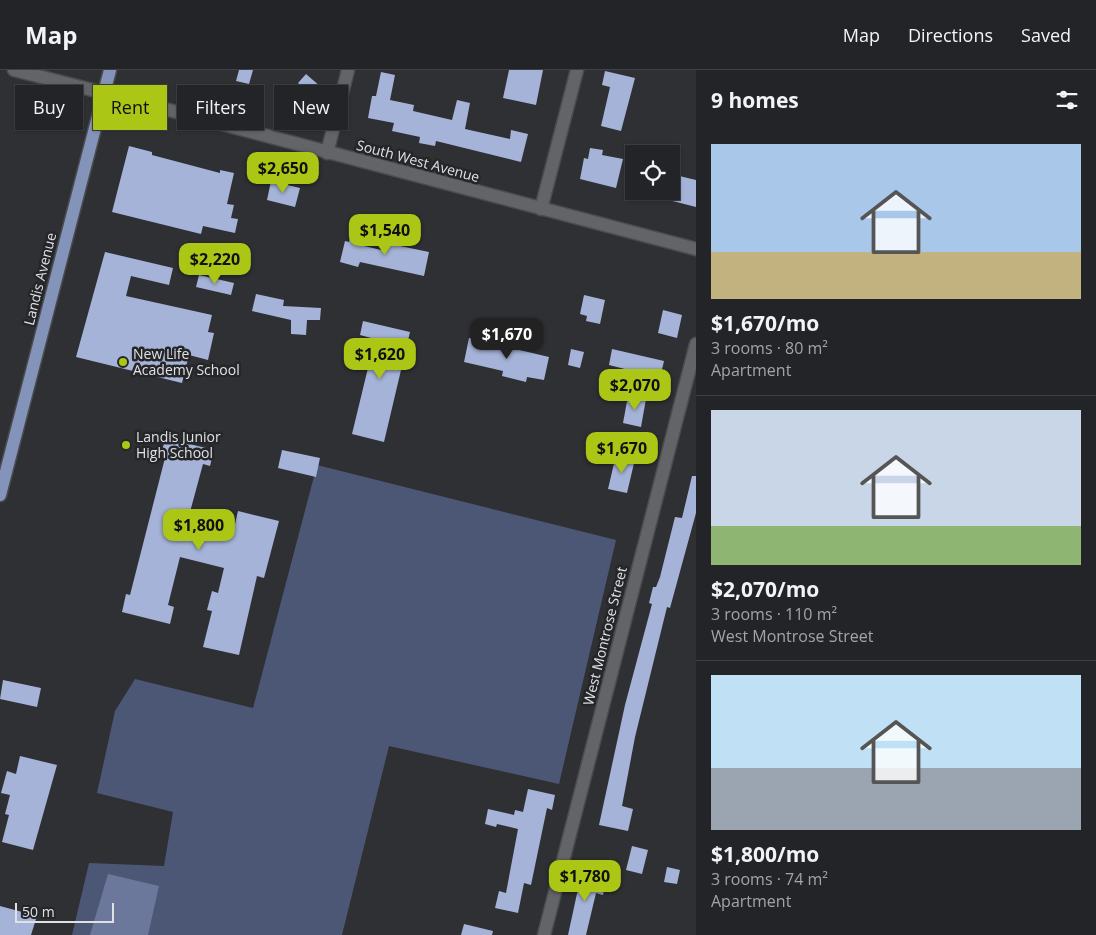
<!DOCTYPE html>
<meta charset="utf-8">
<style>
:root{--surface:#232427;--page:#2f3033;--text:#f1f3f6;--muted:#a3a4a7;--line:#404144;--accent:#abc614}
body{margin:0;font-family:"Open Sans",sans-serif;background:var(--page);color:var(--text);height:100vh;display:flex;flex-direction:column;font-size:19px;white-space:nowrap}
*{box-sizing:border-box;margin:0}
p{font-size:16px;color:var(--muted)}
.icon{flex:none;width:28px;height:28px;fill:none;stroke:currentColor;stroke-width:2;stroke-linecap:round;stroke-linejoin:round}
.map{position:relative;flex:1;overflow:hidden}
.side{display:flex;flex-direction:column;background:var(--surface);width:400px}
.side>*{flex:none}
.banner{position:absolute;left:15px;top:15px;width:475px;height:45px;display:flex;gap:10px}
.tools{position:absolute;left:625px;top:75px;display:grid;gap:10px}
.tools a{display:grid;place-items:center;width:55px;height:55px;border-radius:0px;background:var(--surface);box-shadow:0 1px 4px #0004,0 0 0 1px var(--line);font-size:25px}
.scale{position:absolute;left:15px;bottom:12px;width:99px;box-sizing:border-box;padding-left:5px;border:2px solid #e0e1e3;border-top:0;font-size:14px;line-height:18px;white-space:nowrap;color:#e0e1e3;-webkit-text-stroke:4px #25262a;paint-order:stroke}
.price{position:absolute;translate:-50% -42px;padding:0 11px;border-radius:10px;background:var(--accent);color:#111;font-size:16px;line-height:32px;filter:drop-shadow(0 1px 2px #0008)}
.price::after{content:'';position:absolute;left:50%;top:30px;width:15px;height:11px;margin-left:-8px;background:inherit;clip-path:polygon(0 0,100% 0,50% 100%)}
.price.on{background:#222;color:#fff}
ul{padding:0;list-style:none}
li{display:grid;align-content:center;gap:10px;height:265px;padding:0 15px}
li+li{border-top:1px solid var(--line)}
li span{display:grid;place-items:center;height:155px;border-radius:0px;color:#555}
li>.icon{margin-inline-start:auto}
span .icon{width:90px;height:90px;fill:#fffc;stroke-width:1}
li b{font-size:21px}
h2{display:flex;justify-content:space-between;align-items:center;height:60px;padding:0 15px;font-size:21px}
.pill{padding:0 18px;border-radius:0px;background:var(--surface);box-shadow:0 1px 4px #0004,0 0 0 1px var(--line);font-size:18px;line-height:45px}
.pill.on{background:var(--accent);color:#111}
header{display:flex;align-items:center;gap:30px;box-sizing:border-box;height:70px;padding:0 25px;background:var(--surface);border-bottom:1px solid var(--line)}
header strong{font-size:24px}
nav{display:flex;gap:28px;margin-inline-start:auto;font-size:18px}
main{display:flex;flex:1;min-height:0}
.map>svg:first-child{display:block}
.green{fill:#4c5776}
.water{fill:#6c789b}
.building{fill:#a5b3d8}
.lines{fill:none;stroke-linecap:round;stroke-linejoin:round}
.street-casing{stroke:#4b4c4f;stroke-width:15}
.secondary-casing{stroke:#4b4c4f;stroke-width:15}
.primary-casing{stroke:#4b4c4f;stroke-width:15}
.street{stroke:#626467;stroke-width:12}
.secondary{stroke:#626467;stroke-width:12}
.primary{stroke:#8493ba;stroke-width:12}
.poi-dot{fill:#abc614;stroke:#25262a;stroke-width:2}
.labels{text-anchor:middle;stroke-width:5;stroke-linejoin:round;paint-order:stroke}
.street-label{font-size:14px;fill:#e0e1e3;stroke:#25262a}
.poi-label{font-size:14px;fill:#e0e1e3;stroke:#25262a;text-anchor:start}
</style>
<header>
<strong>Map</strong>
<nav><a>Map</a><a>Directions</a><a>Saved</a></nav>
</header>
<main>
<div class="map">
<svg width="696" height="865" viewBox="0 0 696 865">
<rect width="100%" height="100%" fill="#2f3034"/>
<path class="green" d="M317 395 616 470 559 714 389 676 342 865H72L89 793 164 796 173 742 97 723 115 641 135 609 253 638Z"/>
<path class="water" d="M108 804 159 816 148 865H90Z"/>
<path class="building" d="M239 0H253L249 14 236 11Z
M509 0H543L536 35 503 28Z
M605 1 635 8 621 61 601 56 610 17 602 15Z
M381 2 395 5 390 30 414 35 413 41 452 50 457 30 470 33 465 59 510 69 511 60 528 64 521 92 436 71 435 76 419 73 420 67 392 61 394 53 368 48 372 26H376Z
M306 4 321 17 312 26 298 13Z
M129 76 152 82V85L220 103V100L234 103 227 134 234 135 231 148 238 149 235 163 203 156 201 164 112 142Z
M590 78 603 80 602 85 623 89 616 118 580 109 584 88 588 89Z
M671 104 696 110V137L649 125V121H671Z
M271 111 300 118 295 137 267 130Z
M351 163 362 166 360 175 381 180 384 168 400 172V176L429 182 424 206 360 192 358 197 340 192 345 171 349 172Z
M105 182 173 198 169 215 131 206 126 226 212 245 208 262 214 263 208 290 189 285 182 313 76 287Z
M199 205 234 213 231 225 196 217Z
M256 224 284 230 283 236 321 238 320 250H307L306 265 291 264V250L252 241Z
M584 225 605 230 600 254 586 251 587 246 580 244Z
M663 240 682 245 677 268 658 263Z
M363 251 410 262 384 372 352 364 375 269 360 265Z
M469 268 549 287 544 310 527 307 526 312 502 306 503 301 464 292Z
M571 279 584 282 580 298 568 295Z
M612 279 664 291 660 308 609 295Z
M628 326 646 329 641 357 623 353Z
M165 368 214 380 210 396 203 394 190 442 235 454 238 441 279 451 264 508 257 506 239 585 203 577 212 541 207 540 212 521 218 523 224 498 180 487 168 535 174 537 170 554 122 542 126 524 130 525 166 384 162 382Z
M282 380 320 388 316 407 278 398Z
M616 385 635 389 627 423 608 419Z
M692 406H696V443L670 538 667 537 635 667 622 736 633 739 628 761 599 755 625 635 652 534 649 533 653 517H656L660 507 675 447 682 448Z
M3 610 41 618 37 637 0 629Z
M20 686 57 695 33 780 2 772 9 745 5 744 10 725 1 723 7 701 16 704Z
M528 719 555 725 552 740 547 738 531 815 524 813 518 843 495 838 499 821 506 823 518 759 497 754 496 757 485 754 488 739 514 745 515 740 523 742Z
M632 776 648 780 642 804 626 800Z
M667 797 680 800 677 814 664 812Z
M584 800 600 804 598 813 605 815 603 825 596 823 586 865H568L578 819 574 818 577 806 582 807Z
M0 836 37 846 31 865H0Z
M464 854 493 861 492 865H461Z"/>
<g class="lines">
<g class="street-casing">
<path id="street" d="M14 0 104 23
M327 83 348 0
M541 139 577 0
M544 865 696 274"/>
</g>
<g class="secondary-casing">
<path id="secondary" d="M104 23 696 179"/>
</g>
<g class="primary-casing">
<path id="primary" d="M0 425 110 0"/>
</g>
<use href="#street" class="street"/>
<use href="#secondary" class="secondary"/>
<use href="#primary" class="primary"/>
</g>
<g class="poi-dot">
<circle cx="123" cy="292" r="5"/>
<circle cx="126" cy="375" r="5"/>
</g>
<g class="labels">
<g class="street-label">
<text transform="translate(418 91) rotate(15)" y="5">South West Avenue</text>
<text transform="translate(40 209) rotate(-76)" y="5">Landis Avenue</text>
<text transform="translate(605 566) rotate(-76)" y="5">West Montrose Street</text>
</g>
<g class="poi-label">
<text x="133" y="289">New Life<tspan x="133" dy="16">Academy School</tspan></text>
<text x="136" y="372">Landis Junior<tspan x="136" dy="16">High School</tspan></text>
</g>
</g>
</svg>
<div class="tools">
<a><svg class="icon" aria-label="locate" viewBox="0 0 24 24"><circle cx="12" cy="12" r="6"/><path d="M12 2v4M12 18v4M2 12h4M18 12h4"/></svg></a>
</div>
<div class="scale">50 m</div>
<b class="price" style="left:283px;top:124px">$2,650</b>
<b class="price" style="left:385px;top:186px">$1,540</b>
<b class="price" style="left:215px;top:215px">$2,220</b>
<b class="price on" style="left:507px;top:290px">$1,670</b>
<b class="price" style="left:380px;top:310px">$1,620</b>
<b class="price" style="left:635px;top:341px">$2,070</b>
<b class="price" style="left:622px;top:404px">$1,670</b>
<b class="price" style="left:199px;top:481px">$1,800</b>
<b class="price" style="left:585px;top:832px">$1,780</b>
<div class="banner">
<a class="pill">Buy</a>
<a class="pill on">Rent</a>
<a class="pill">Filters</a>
<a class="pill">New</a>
</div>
</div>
<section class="side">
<h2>9 homes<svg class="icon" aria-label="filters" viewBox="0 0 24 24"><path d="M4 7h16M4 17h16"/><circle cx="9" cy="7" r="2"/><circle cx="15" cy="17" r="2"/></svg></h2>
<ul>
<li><span style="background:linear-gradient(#a9c7e8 70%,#c2b280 0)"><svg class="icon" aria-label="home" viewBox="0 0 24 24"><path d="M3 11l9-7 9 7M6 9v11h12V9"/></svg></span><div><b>$1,670/mo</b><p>3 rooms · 80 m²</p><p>Apartment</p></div></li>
<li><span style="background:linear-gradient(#c9d6e8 75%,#8fb573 0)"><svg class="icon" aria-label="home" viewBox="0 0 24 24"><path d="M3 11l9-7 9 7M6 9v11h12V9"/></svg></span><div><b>$2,070/mo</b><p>3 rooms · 110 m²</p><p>West Montrose Street</p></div></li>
<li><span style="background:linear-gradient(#bfe0f5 60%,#9aa5b1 0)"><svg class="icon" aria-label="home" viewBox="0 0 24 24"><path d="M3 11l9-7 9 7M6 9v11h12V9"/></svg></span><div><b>$1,800/mo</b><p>3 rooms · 74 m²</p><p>Apartment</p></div></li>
</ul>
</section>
</main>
